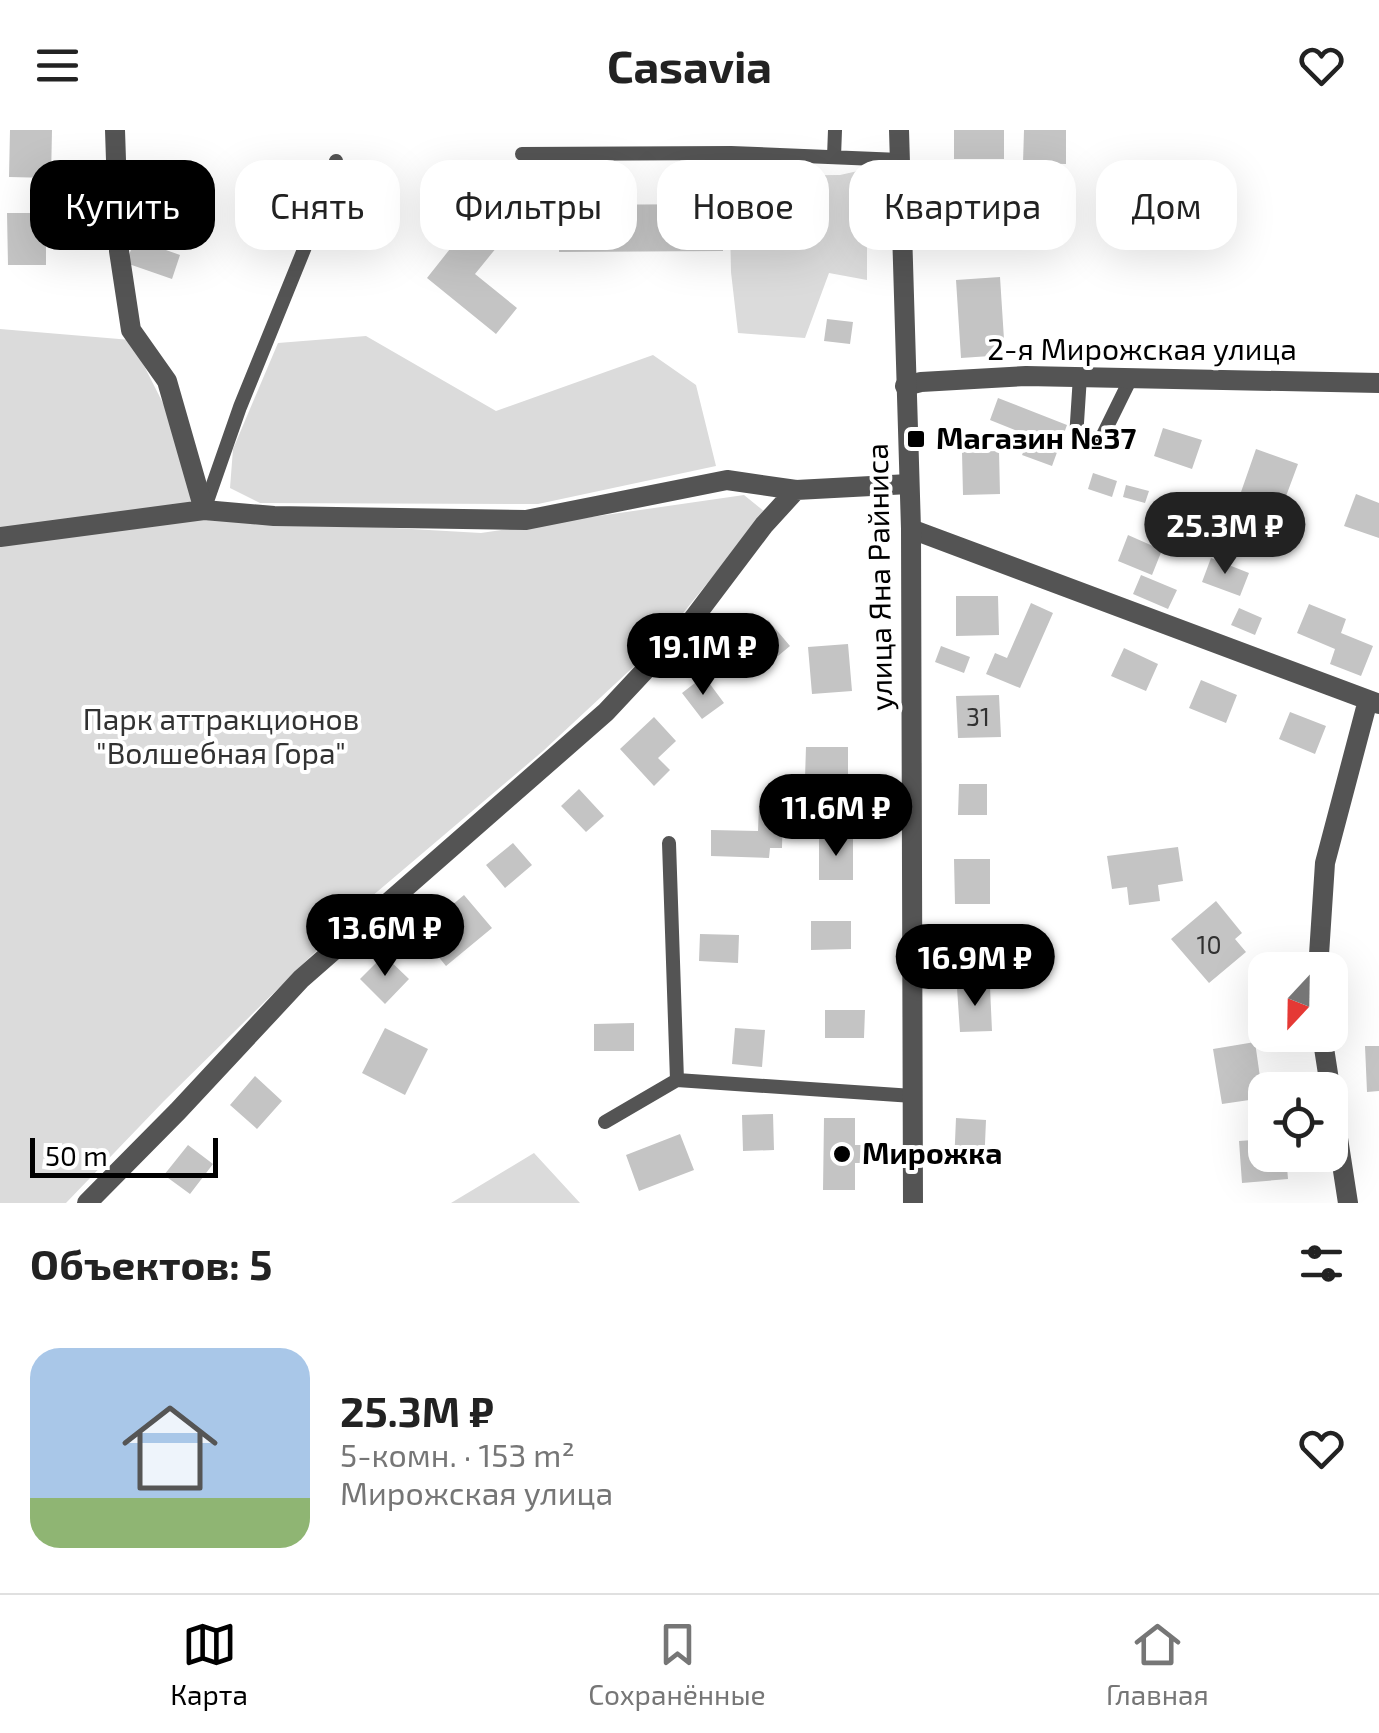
<!DOCTYPE html>
<html lang="ru">
<meta charset="utf-8">
<style>
:root{--surface:#fff;--page:#f2f2f2;--text:#222;--muted:#767676;--line:#e0e0e0;--accent:#000}
body{margin:0;font-family:"Exo 2",sans-serif;background:var(--page);color:var(--text);height:100vh;display:flex;flex-direction:column;font-size:38px;white-space:nowrap}
*{box-sizing:border-box;margin:0}
p{font-size:32px;color:var(--muted)}
.icon{flex:none;width:55px;height:55px;fill:none;stroke:currentColor;stroke-width:2;stroke-linecap:round;stroke-linejoin:round}
.map{position:relative;height:1073px;overflow:hidden}
.sheet{display:flex;flex-direction:column;background:var(--surface);flex:1}
.sheet>*{flex:none}
.hud{position:absolute;left:30px;top:30px;width:1320px;height:90px;display:flex;gap:20px}
.needle{width:65px;rotate:202deg}
.tools{position:absolute;left:1248px;top:822px;display:grid;gap:20px}
.tools a{display:grid;place-items:center;width:100px;height:100px;border-radius:20px;background:var(--surface);box-shadow:0 10px 40px #0002;font-size:50px}
.scale{position:absolute;left:30px;bottom:25px;width:188px;box-sizing:border-box;padding-left:10px;border:5px solid #000;border-top:0;font-size:28px;line-height:35px;white-space:nowrap;color:#000;-webkit-text-stroke:8px #fff;paint-order:stroke}
.price{position:absolute;translate:-50% -85px;padding:0 22px;border-radius:35px;background:var(--accent);color:#fff;font-size:32px;line-height:65px;filter:drop-shadow(0 2px 5px #0008)}
.price::after{content:'';position:absolute;left:50%;top:60px;width:30px;height:22px;margin-left:-15px;background:inherit;clip-path:polygon(0 0,100% 0,50% 100%)}
.price.current{background:#222;color:#fff}
ul{padding:0;list-style:none}
li{display:flex;align-items:center;gap:30px;height:250px;padding:0 30px}
li span{display:grid;place-items:center;flex:none;width:280px;height:200px;border-radius:30px;color:#555}
li>.icon{margin-inline-start:auto}
span .icon{width:120px;height:120px;fill:#fffc;stroke-width:1}
li b{font-size:42px}
h2{display:flex;justify-content:space-between;align-items:center;height:120px;padding:0 30px;font-size:42px}
.chip{padding:0 35px;border-radius:30px;background:var(--surface);box-shadow:0 10px 40px #0002;font-size:35px;line-height:90px}
.chip.current{background:var(--accent);color:#fff}
header{display:flex;justify-content:space-between;align-items:center;height:130px;padding:0 30px;background:var(--surface);font-size:45px;font-weight:700}
.tab-bar{display:flex;justify-content:space-around;align-items:center;height:140px;border-top:2px solid var(--line);background:var(--surface);font-size:28px;color:var(--muted)}
.tab-bar a{display:grid;justify-items:center;gap:5px}
.tab-bar .current{color:var(--accent)}
.map>svg:first-child{display:block}
.green{fill:#dbdbdb}
.building{fill:#c4c4c4}
.lines{fill:none;stroke-linecap:round;stroke-linejoin:round}
.service{stroke:#545454;stroke-width:14}
.minor{stroke:#545454;stroke-width:20}
.tertiary{stroke:#545454;stroke-width:20}
.poi-dot{fill:#000;stroke:#fff;stroke-width:4}
.labels{text-anchor:middle;stroke-width:8;stroke-linejoin:round;paint-order:stroke}
.number-label{font-size:25px;fill:#313131}
.street-label{font-size:30px;fill:#000;stroke:#fff}
.poi-label{font-size:30px;font-weight:bold;fill:#000;stroke:#fff;text-anchor:start}
.park-label{font-size:30px;fill:#323232;stroke:#fff}
</style>
<header><svg class="icon" aria-label="menu" viewBox="0 0 24 24"><path d="M4 6h16M4 12h16M4 18h16"/></svg>Casavia<svg class="icon" aria-label="heart" viewBox="0 0 24 24"><path d="M12 20l-8-8c-3-5 5-10 8-4 3-6 11-1 8 4z"/></svg></header>
<div class="map">
<svg width="1379" height="1073" viewBox="0 0 1379 1073">
<rect width="100%" height="100%" fill="#fff"/>
<path class="green" d="M867 39V150L829 143 805 208 738 203 731 142 729 46 840 45Z
M0 199 131 210 173 293 204 387 481 403 744 365 765 382 658 514 543 621 371 767 164 971 66 1073H0Z
M366 206 496 281 653 225 696 255 716 336 538 374 260 373 230 358 233 319 278 213Z
M534 1023 580 1073H451Z"/>
<path class="building" d="M10 0H52L51 48 9 47Z
M954 0H1004V29H954Z
M1024 0H1066V34L1023 33Z
M133 30H162V51H133Z
M495 62 523 85 475 144 517 178 496 204 427 148Z
M723 74V121L559 122V75Z
M7 83H46V135H8Z
M135 109 180 125 172 149 126 133Z
M1000 147 1005 225 961 228 956 150Z
M827 189 853 192 850 214 824 211Z
M998 268 1067 295 1052 336 1022 325 1030 306 990 290Z
M1163 298 1202 310 1192 339 1154 326Z
M1256 319 1298 334 1282 377 1241 362Z
M999 321 1000 364 963 365 962 322Z
M1093 343 1117 351 1112 367 1088 359Z
M1126 355 1149 361 1145 373 1123 367Z
M1356 364 1379 373V408L1344 396Z
M1228 367 1269 382 1253 424 1212 408Z
M1128 405 1162 420 1152 445 1118 431Z
M1211 428 1249 443 1240 466 1202 452Z
M1141 445 1177 460 1168 479 1133 464Z
M956 466H998L999 505 956 506Z
M1031 473 1053 483 1020 558 986 544 995 523 1007 528Z
M1309 474 1346 489 1341 503 1373 516 1361 546 1330 534 1335 519 1297 503Z
M1239 478 1262 488 1255 505 1231 495Z
M768 490 790 516 760 541 738 514Z
M848 514 852 561 812 564 808 517Z
M941 516 970 527 964 543 935 532Z
M1124 518 1158 534 1146 561 1111 546Z
M704 546 724 573 702 589 682 563Z
M1201 550 1237 565 1226 593 1189 578Z
M999 565 1001 607 958 608 956 566Z
M1290 582 1326 596 1315 624 1279 609Z
M654 587 676 611 658 628 670 640 654 656 620 619Z
M806 617H848V648H805Z
M959 654H987V685H958Z
M579 659 604 686 586 702 561 676Z
M759 676 783 677 782 718H770L769 728 711 726V700L758 701Z
M819 708H853V750H819Z
M513 713 532 735 505 758 486 735Z
M1178 717 1183 751 1158 755 1160 771 1129 775 1127 757 1112 759 1107 726Z
M954 729H990V774H955Z
M464 765 492 798 446 836 424 809 437 799 431 793Z
M1216 771 1242 803 1235 809 1246 822 1209 853 1171 809Z
M811 791H851V819L811 820Z
M700 804 739 805 738 833 699 831Z
M384 825 409 849 385 874 360 849Z
M990 857 992 901 960 902 957 858Z
M825 880H865L864 908H825Z
M634 893V921H594V894Z
M385 898 428 919 405 965 362 943Z
M735 898 765 900 762 937 732 934Z
M1255 912 1263 968 1222 974 1213 919Z
M1365 916H1379V961L1367 962Z
M255 946 282 971 257 999 230 975Z
M773 984 774 1020 743 1021 742 985Z
M824 988H855V1015H868V1033H855V1060H823Z
M956 988 986 990 984 1037 954 1035Z
M1265 997V1025H1286L1288 1049 1242 1053 1239 1011 1253 1010 1252 998Z
M680 1004 694 1040 639 1061 626 1025Z
M188 1015 213 1034 190 1064 164 1045Z"/>
<g class="lines">
<path class="service" d="M522 24 731 23 900 30
M834 27 835 0
M1080 246 1076 308 1101 309 1131 248
M204 380 240 277 318 85 336 31
M669 713 677 950 913 966
M605 992 677 950"/>
<path class="minor" d="M115 0 119 121 131 200 167 251 204 380
M905 256 921 252 1026 246 1379 253
M911 399 1379 574
M0 407 204 380 274 386 526 390 727 350 796 360 909 354
M1318 840 1325 733 1368 570
M1322 905 1348 1073
M87 1073 178 981 301 849 606 582 693 489 764 395 796 360"/>
<path class="tertiary" d="M899 0 911 399 913 1073"/>
</g>
<g class="poi-dot">
<rect x="906" y="299" width="20" height="20" rx="5"/>
<circle cx="842" cy="1024" r="10"/>
</g>
<g class="labels">
<g class="number-label">
<text x="978" y="596">31</text>
<text x="1209" y="824">10</text>
</g>
<g class="street-label">
<text x="1142" y="230">2-я Мирожская улица</text>
<text transform="translate(880 447) rotate(-91)" y="10">улица Яна Райниса</text>
</g>
<g class="poi-label">
<text x="936" y="319">Магазин №37</text>
<text x="862" y="1034">Мирожка</text>
</g>
<g class="park-label">
<text x="221" y="600">Парк аттракционов<tspan x="221" dy="34">"Волшебная Гора"</tspan></text>
</g>
</g>
</svg>
<div class="tools">
<a><svg class="needle" viewBox="-14 -14 28 28"><path d="M0-13l5 13h-10z" fill="#e53935"/><path d="M0 13l5-13h-10z" fill="#767676"/></svg></a>
<a><svg class="icon" aria-label="locate" viewBox="0 0 24 24"><circle cx="12" cy="12" r="6"/><path d="M12 2v4M12 18v4M2 12h4M18 12h4"/></svg></a>
</div>
<div class="scale">50 m</div>
<b class="price current" style="left:1225px;top:447px">25.3M ₽</b>
<b class="price" style="left:703px;top:568px">19.1M ₽</b>
<b class="price" style="left:836px;top:729px">11.6M ₽</b>
<b class="price" style="left:385px;top:849px">13.6M ₽</b>
<b class="price" style="left:975px;top:879px">16.9M ₽</b>
<div class="hud">
<a class="chip current">Купить</a>
<a class="chip">Снять</a>
<a class="chip">Фильтры</a>
<a class="chip">Новое</a>
<a class="chip">Квартира</a>
<a class="chip">Дом</a>
</div>
</div>
<section class="sheet">
<h2>Объектов: 5<svg class="icon" aria-label="filters" viewBox="0 0 24 24"><path d="M4 7h16M4 17h16"/><circle cx="9" cy="7" r="2"/><circle cx="15" cy="17" r="2"/></svg></h2>
<ul>
<li><span style="background:linear-gradient(#a9c7e8 75%,#8fb573 0)"><svg class="icon" aria-label="home" viewBox="0 0 24 24"><path d="M3 11l9-7 9 7M6 9v11h12V9"/></svg></span><div><b>25.3M ₽</b><p>5-комн. · 153 m²</p><p>Мирожская улица</p></div><svg class="icon" aria-label="heart" viewBox="0 0 24 24"><path d="M12 20l-8-8c-3-5 5-10 8-4 3-6 11-1 8 4z"/></svg></li>
</ul>
</section>
<nav class="tab-bar">
<a class="current"><svg class="icon" aria-label="map" viewBox="0 0 24 24"><path d="M3 6l6-2 6 2 6-2v14l-6 2-6-2-6 2zM9 4v14M15 6v14"/></svg>Карта</a>
<a><svg class="icon" aria-label="saved" viewBox="0 0 24 24"><path d="M7 4h10v16l-5-4-5 4z"/></svg>Сохранённые</a>
<a><svg class="icon" aria-label="home" viewBox="0 0 24 24"><path d="M3 11l9-7 9 7M6 9v11h12V9"/></svg>Главная</a>
</nav>
